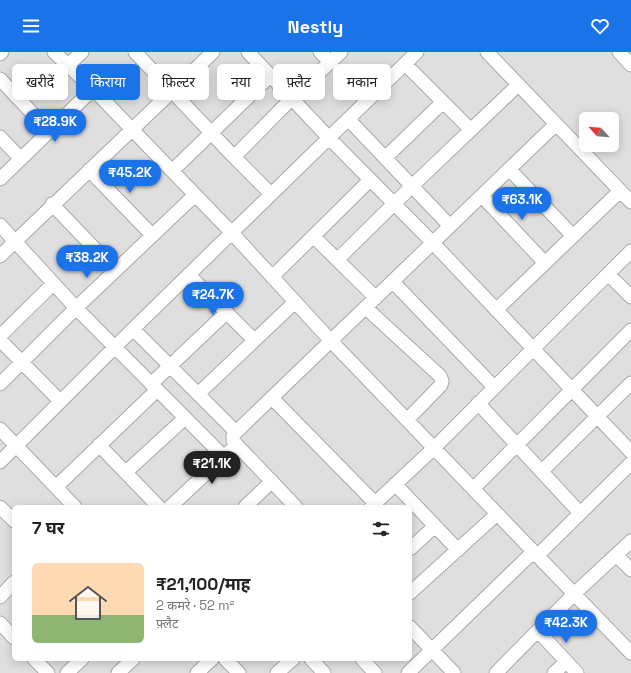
<!DOCTYPE html>
<html lang="hi">
<meta charset="utf-8">
<style>
:root{--surface:#fff;--page:#f6f6f6;--text:#222;--muted:#767676;--line:#e0e0e0;--accent:#1a73e8}
body{margin:0;font-family:"Space Grotesk","Noto Sans Devanagari",sans-serif;background:var(--page);color:var(--text);height:100vh;display:flex;flex-direction:column;font-size:15px;white-space:nowrap}
*{box-sizing:border-box;margin:0}
p{font-size:13px;color:var(--muted)}
.icon{flex:none;width:22px;height:22px;fill:none;stroke:currentColor;stroke-width:2;stroke-linecap:round;stroke-linejoin:round}
.map{position:relative;flex:1;overflow:hidden}
.sheet{position:absolute;left:12px;top:453px;width:400px;height:156px;display:flex;flex-direction:column;background:var(--surface);border-radius:6px;box-shadow:0 2px 10px #0003}
.sheet>*{flex:none}
.hud{position:absolute;left:12px;top:12px;width:400px;height:36px;display:flex;gap:8px}
.needle{width:26px;rotate:296deg}
.buttons{position:absolute;left:579px;top:60px;display:grid;gap:8px}
.buttons a{display:grid;place-items:center;width:40px;height:40px;border-radius:6px;background:var(--surface);box-shadow:0 2px 10px #0003;font-size:20px}
.price{position:absolute;translate:-50% -34px;padding:0 9px;border-radius:14px;background:var(--accent);color:#fff;font-size:13px;line-height:26px;filter:drop-shadow(0 1px 2px #0008)}
.price::after{content:'';position:absolute;left:50%;top:24px;width:12px;height:9px;margin-left:-6px;background:inherit;clip-path:polygon(0 0,100% 0,50% 100%)}
.price.active{background:#222;color:#fff}
ul{padding:0;list-style:none}
li{display:flex;align-items:center;gap:12px;height:100px;padding:0 20px}
li+li{border-top:1px solid var(--line)}
li span{display:grid;place-items:center;flex:none;width:112px;height:80px;border-radius:6px;color:#555}
li>.icon{margin-inline-start:auto}
span .icon{width:48px;height:48px;fill:#fffc;stroke-width:1}
li b{font-size:17px}
h2{display:flex;justify-content:space-between;align-items:center;height:48px;padding:0 20px;font-size:17px}
.pill{padding:0 14px;border-radius:6px;background:var(--surface);box-shadow:0 2px 10px #0003;font-size:14px;line-height:36px}
.pill.active{background:var(--accent);color:#fff}
header{display:flex;justify-content:space-between;align-items:center;height:52px;padding:0 20px;background:var(--accent);color:#fff;font-size:18px;font-weight:800}
.map>svg:first-child{display:block}
.residential{fill:#e0dfdf;fill-rule:evenodd}
.lines{fill:none;stroke-linecap:round;stroke-linejoin:round}
.minor-casing{stroke:#a9a9a9;stroke-width:15}
.minor{stroke:#fff;stroke-width:13}
</style>
<header><svg class="icon" aria-label="menu" viewBox="0 0 24 24"><path d="M4 6h16M4 12h16M4 18h16"/></svg>Nestly<svg class="icon" aria-label="heart" viewBox="0 0 24 24"><path d="M12 20l-8-8c-3-5 5-10 8-4 3-6 11-1 8 4z"/></svg></header>
<div class="map">
<svg width="631" height="621" viewBox="0 0 631 621">
<rect width="100%" height="100%" fill="#f2efe9"/>
<path class="residential" d="M0 0H631V621H0ZM586 67H612V93H586ZM14 455H410V607H14Z"/>
<g class="lines">
<g class="minor-casing">
<path id="minor" d="M54 0 93 37 232 181 331 289 631 601
M135 0 234 105 271 142
M248 0 329 86 433 191 631 400
M320 0 330 10
M487 0 631 150
M619 0 631 13
M0 2 2 0
M405 12 471 78
M68 13 82 0
M0 27 49 79
M348 67 450 174
M0 85 21 107
M234 105 292 46 341 0
M385 106 443 50
M509 117 573 184
M89 118 152 183
M172 119 270 24
M0 127 93 37
M482 144 545 211
M52 152 115 218
M0 173 76 256 224 405
M313 184 376 246
M0 204 213 0
M337 208 412 134 518 33
M608 222 631 245
M189 223 254 288
M272 225 370 128
M393 230 494 335
M366 256 440 324 442 329 441 333 407 368
M496 258 620 139
M133 277 236 380
M0 284 53 232
M0 288 60 349
M0 332 76 256 195 143
M151 332 227 260
M198 342 295 250
M272 346 375 451
M478 351 580 461
M0 377 75 455
M99 393 159 455
M0 410 133 277 417 0
M542 419 631 331
M126 420 185 366
M395 432 458 498
M56 435 157 338
M473 437 631 278
M0 455 14 469
M170 455 230 399
M245 455 272 429
M296 455 233 389V383L556 72
M371 455 434 396 631 199
M410 497 435 474
M616 503 631 518
M537 504 631 411
M410 541 497 462
M0 545 14 530
M0 571 14 586
M410 575 454 621
M538 579 577 621
M34 607 48 621
M225 607 239 621
M311 607 324 621
M362 607 375 621
M67 621 82 607
M118 621 133 607
M197 621 212 607
M277 621 293 607
M408 621 533 500
M496 621 574 542 631 489
M554 621 566 610"/>
</g>
<use href="#minor" class="minor"/>
</g>
</svg>
<div class="buttons">
<a><svg class="needle" viewBox="-14 -14 28 28"><path d="M0-13l5 13h-10z" fill="#e53935"/><path d="M0 13l5-13h-10z" fill="#767676"/></svg></a>
</div>
<b class="price" style="left:55px;top:91px">₹28.9K</b>
<b class="price" style="left:130px;top:142px">₹45.2K</b>
<b class="price" style="left:522px;top:169px">₹63.1K</b>
<b class="price" style="left:87px;top:227px">₹38.2K</b>
<b class="price" style="left:213px;top:264px">₹24.7K</b>
<b class="price active" style="left:212px;top:433px">₹21.1K</b>
<b class="price" style="left:566px;top:592px">₹42.3K</b>
<div class="hud">
<a class="pill">खरीदें</a>
<a class="pill active">किराया</a>
<a class="pill">फ़िल्टर</a>
<a class="pill">नया</a>
<a class="pill">फ़्लैट</a>
<a class="pill">मकान</a>
</div>
<section class="sheet">
<h2>7 घर<svg class="icon" aria-label="filters" viewBox="0 0 24 24"><path d="M4 7h16M4 17h16"/><circle cx="9" cy="7" r="2"/><circle cx="15" cy="17" r="2"/></svg></h2>
<ul>
<li><span style="background:linear-gradient(#ffd9b3 65%,#8fb573 0)"><svg class="icon" aria-label="home" viewBox="0 0 24 24"><path d="M3 11l9-7 9 7M6 9v11h12V9"/></svg></span><div><b>₹21,100/माह</b><p>2 कमरे · 52 m²</p><p>फ़्लैट</p></div></li>
</ul>
</section>
</div>
